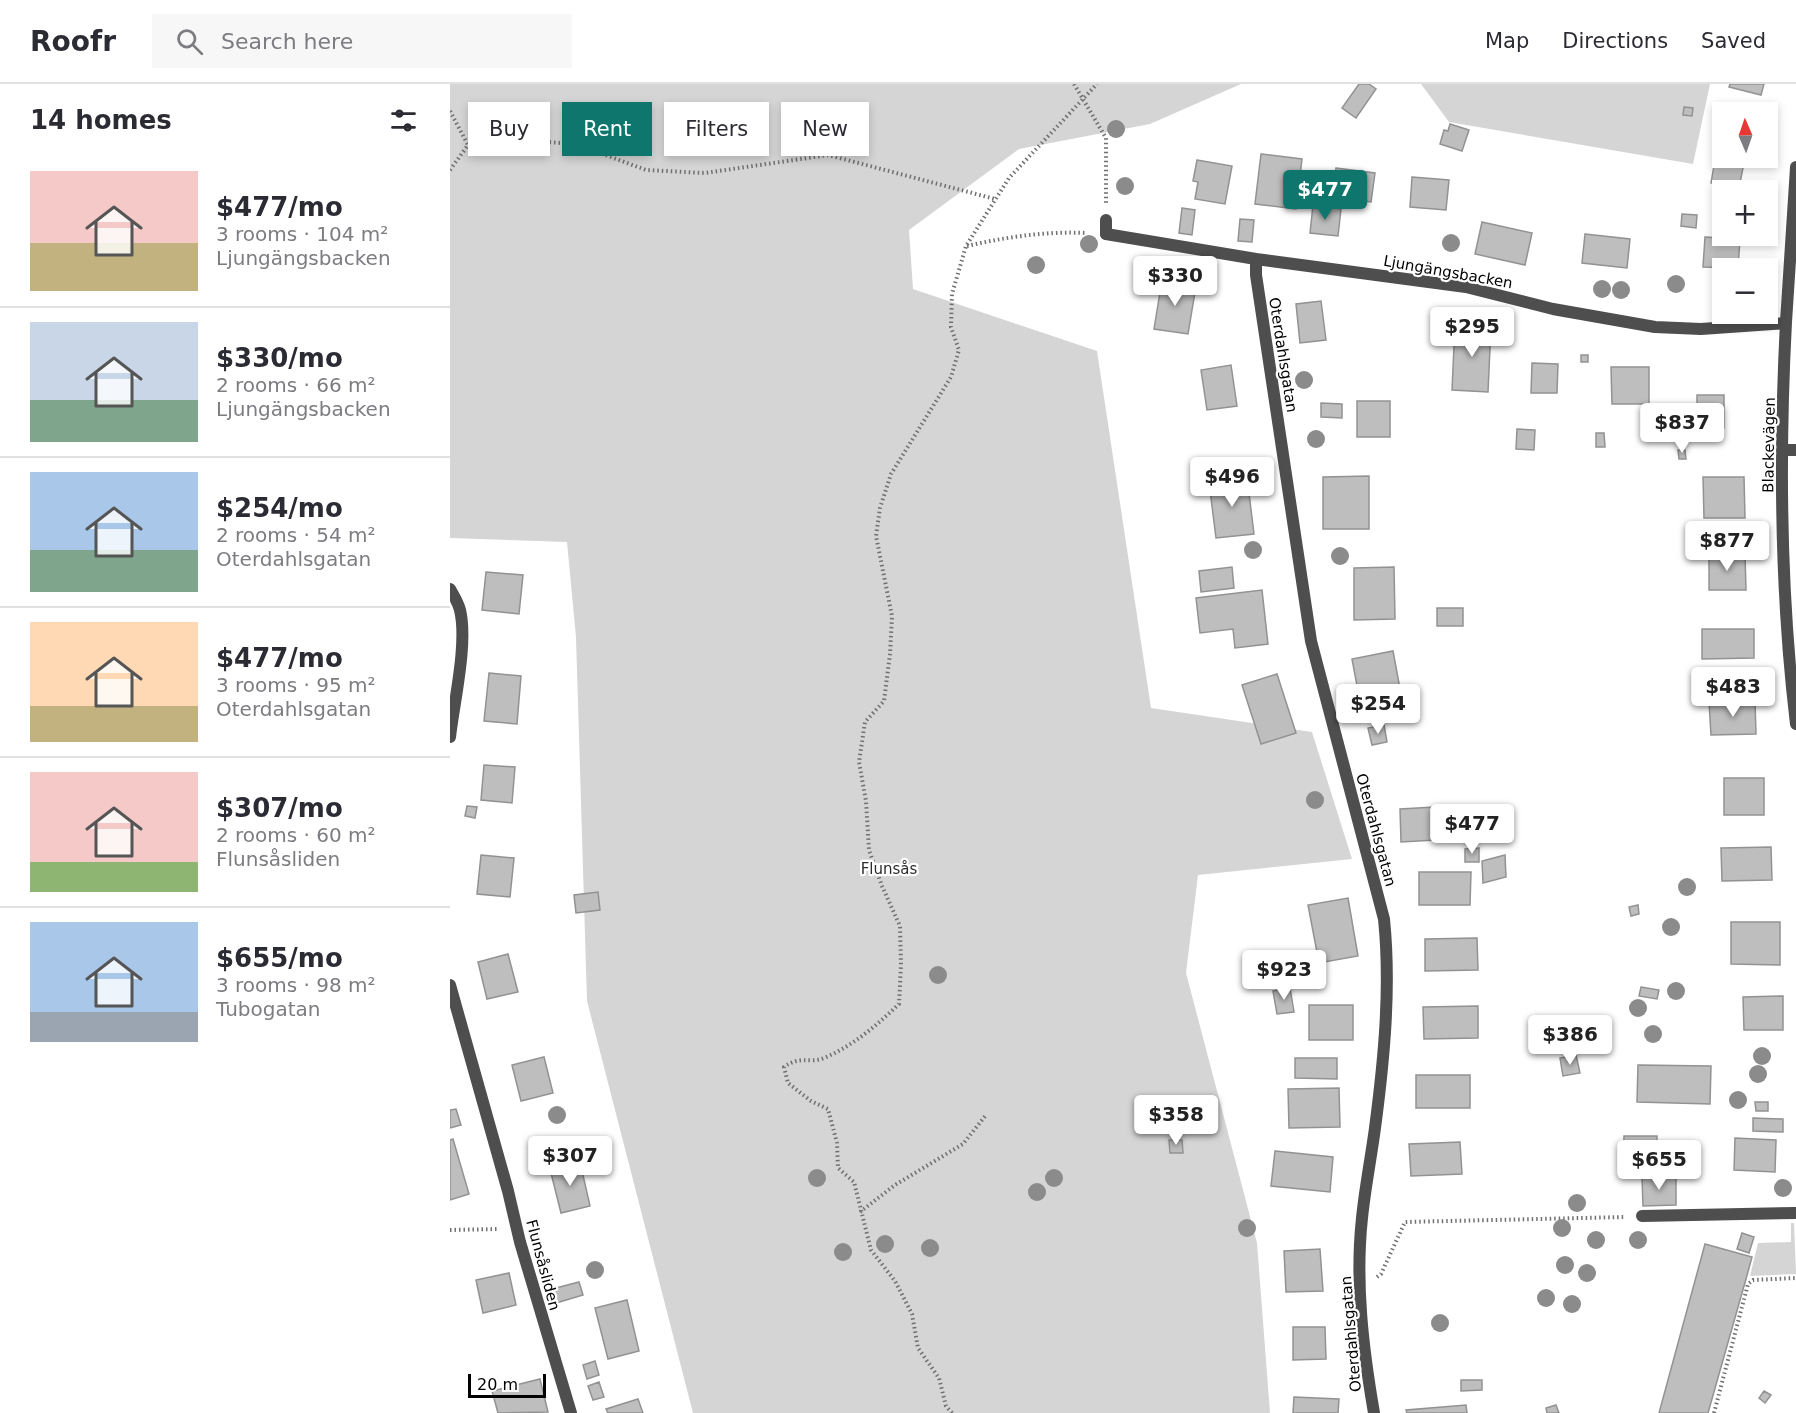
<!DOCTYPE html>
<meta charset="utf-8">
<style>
:root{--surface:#fff;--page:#f7f7f7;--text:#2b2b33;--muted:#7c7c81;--line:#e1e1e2;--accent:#0f766e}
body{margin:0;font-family:"DejaVu Sans",sans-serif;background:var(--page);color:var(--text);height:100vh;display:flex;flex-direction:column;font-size:22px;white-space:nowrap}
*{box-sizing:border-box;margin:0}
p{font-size:20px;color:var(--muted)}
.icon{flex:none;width:33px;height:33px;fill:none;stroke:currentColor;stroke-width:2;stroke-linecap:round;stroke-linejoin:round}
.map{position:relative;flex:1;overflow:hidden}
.sheet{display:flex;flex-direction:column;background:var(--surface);width:450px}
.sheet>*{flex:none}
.guide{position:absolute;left:18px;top:18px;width:570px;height:54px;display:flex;gap:12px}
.needle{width:39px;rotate:358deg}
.buttons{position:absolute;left:1262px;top:18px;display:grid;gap:12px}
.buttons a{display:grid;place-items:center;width:66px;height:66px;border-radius:0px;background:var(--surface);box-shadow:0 3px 9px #0003;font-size:30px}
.scale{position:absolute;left:18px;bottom:15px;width:78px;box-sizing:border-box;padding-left:6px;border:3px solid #000;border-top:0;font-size:16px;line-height:21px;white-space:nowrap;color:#000;-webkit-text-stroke:4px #fff;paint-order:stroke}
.price{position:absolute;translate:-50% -51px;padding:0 14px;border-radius:6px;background:#fff;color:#222;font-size:20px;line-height:39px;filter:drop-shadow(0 2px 3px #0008)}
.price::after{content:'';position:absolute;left:50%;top:36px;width:18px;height:14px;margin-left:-9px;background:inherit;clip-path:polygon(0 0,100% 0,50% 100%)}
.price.selected{background:var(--accent);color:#fff}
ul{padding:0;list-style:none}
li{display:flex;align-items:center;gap:18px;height:150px;padding:0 30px}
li+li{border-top:2px solid var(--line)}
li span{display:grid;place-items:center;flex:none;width:168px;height:120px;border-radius:0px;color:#555}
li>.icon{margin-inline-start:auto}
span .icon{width:72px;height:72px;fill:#fffc;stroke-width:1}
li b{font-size:26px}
h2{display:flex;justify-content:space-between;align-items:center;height:72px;padding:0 30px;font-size:26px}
.tag{padding:0 21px;border-radius:0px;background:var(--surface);box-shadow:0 3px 9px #0003;font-size:21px;line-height:54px}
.tag.selected{background:var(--accent);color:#fff}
header{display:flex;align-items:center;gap:36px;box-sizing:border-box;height:84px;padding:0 30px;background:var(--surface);border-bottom:2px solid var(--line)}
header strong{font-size:28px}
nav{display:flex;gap:33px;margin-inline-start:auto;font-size:21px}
.search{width:420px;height:54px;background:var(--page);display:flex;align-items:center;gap:15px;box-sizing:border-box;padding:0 21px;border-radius:0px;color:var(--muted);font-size:22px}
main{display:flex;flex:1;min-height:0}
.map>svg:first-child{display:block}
.green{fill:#d5d5d5}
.building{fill:#bebebe;stroke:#929292;stroke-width:1.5}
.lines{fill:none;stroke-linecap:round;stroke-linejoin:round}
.path{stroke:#707070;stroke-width:4;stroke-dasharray:1.5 3;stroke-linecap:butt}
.service{stroke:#4e4e4e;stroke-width:12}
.minor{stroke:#4e4e4e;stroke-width:12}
.tree{fill:#8b8b8b}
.labels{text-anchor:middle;stroke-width:4.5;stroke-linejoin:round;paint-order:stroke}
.street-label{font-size:15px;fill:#000;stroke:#fff}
.park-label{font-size:15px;fill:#2c2c2c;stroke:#fff}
</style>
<header>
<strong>Roofr</strong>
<div class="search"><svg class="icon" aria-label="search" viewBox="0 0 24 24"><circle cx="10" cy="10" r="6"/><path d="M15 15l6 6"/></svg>Search here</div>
<nav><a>Map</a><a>Directions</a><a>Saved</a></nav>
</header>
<main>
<section class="sheet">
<h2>14 homes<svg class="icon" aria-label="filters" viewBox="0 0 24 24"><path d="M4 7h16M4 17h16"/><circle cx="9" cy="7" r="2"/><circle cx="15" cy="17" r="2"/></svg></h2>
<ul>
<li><span style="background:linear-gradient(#f6c9c9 60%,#c2b280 0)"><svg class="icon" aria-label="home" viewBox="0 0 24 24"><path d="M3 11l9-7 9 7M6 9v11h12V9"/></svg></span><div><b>$477/mo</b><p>3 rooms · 104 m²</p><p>Ljungängsbacken</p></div></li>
<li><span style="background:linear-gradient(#c9d6e8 65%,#7fa58c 0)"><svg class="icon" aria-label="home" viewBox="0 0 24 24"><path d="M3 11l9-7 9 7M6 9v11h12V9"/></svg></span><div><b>$330/mo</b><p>2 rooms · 66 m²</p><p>Ljungängsbacken</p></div></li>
<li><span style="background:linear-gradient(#a9c7e8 65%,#7fa58c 0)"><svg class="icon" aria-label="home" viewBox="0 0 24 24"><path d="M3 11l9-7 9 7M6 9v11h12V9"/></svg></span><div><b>$254/mo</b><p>2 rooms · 54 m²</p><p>Oterdahlsgatan</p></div></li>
<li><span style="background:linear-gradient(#ffd9b3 70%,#c2b280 0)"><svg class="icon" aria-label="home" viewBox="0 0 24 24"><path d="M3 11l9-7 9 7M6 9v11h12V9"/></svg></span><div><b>$477/mo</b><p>3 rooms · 95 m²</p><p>Oterdahlsgatan</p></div></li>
<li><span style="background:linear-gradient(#f6c9c9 75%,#8fb573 0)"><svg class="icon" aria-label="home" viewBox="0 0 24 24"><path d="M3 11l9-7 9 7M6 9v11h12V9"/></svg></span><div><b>$307/mo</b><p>2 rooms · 60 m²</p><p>Flunsåsliden</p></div></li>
<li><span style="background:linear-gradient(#a9c7e8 75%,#9aa5b1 0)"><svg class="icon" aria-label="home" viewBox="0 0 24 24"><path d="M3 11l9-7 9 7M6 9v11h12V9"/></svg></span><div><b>$655/mo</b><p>3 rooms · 98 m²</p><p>Tubogatan</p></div></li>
</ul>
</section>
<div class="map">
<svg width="1346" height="1329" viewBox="0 0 1346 1329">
<rect width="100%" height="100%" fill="#fff"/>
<path class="green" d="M0 0H791L700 40 569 65 459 146 463 205 647 267 701 624 862 648 902 775 748 791 736 889 807 1159 820 1329H243L137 917 126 553 117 458 0 454Z
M971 0H1260L1243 80 999 38Z
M1341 1139H1344L1346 1190 1300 1192 1308 1159 1341 1158Z"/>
<path class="building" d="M909 0H919L926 5 906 34 892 24Z
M1280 0H1314L1311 11 1279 3Z
M1234 23 1243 24 1242 32 1233 31Z
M1000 40 1019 46 1012 67 990 60 994 46 998 47Z
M1268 58H1272V74H1295L1289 104 1261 99Z
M811 70 852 75 846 125 805 120Z
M747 76 782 82 775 120 745 115 748 98 743 97Z
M886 84 925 89 921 118 882 113Z
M962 93 999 96 996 126 960 123Z
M863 121 891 125 888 152 860 149Z
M732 124 745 126 742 151 729 149Z
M1232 130 1247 131 1246 144 1231 142Z
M790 135 804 136 802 158 788 157Z
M1032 138 1082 149 1075 181 1025 170Z
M1135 150 1180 155 1177 184 1132 179Z
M1255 153 1290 155 1288 184 1253 183Z
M712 196 746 202 738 250 704 245Z
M871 217 876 256 850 259 846 220Z
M1005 240 1041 242 1038 308 1002 306Z
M1131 271H1138V278H1131Z
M1082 279 1108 280 1107 309H1081Z
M781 281 787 322 757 326 751 286Z
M1161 283H1199V320H1162Z
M1247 311H1274V344H1247Z
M907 317H940V353H907Z
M871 319 892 320V334L871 333Z
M1067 345 1085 346 1084 366 1066 365Z
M1146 349H1154L1155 363H1146Z
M1228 366H1235L1236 375H1229Z
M919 392V445H873V393Z
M797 393 804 450 766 454 759 398Z
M1253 393H1294L1295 434H1254Z
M1259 470H1295L1296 506H1259Z
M782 483 784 504 751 508 749 487Z
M944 483 945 535 904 536V484Z
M36 488 73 491 69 530 32 526Z
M812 506 818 560 785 564 783 545 750 549 746 514Z
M987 524H1013V542H987Z
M1252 545H1304V574L1252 575Z
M943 567 953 621 912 628 902 575Z
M39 589 71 592 67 640 34 637Z
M827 590 846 649 811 660 792 601Z
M1305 617 1306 650 1261 651 1259 618Z
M934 641 937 658 922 661 918 644Z
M34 681 65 683 62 719 31 716Z
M1274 694H1314V731H1274Z
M17 722 27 723 25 734 15 732Z
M1002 722 1004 755 951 758 950 725Z
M1321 763 1322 796 1272 797 1271 764Z
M1029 764V778H1015V765Z
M31 771 64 774 60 813 27 810Z
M1055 771 1056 793 1033 799 1032 777Z
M969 788H1021L1020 821H969Z
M148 808 150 826 126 829 124 811Z
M898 814 908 872 869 879 858 821Z
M1188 821 1189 830 1181 832 1179 823Z
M1281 838H1330V881L1281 880Z
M1027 854 1028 886 975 887V855Z
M58 870 68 908 37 915 28 878Z
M1191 903 1209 906 1207 915 1189 912Z
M840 904 844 928 827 930 823 907Z
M1333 912V946H1294L1293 913Z
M859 921H903V956H859Z
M1028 922V954L974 955 973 923Z
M1126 971 1130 989 1113 992 1110 974Z
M94 973 103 1009 71 1017 62 981Z
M845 974H887V995L845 994Z
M1188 981 1261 982 1260 1020 1187 1018Z
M966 991H1020V1024H966Z
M889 1004 890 1043 839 1044 838 1005Z
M1305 1018H1318V1027H1306Z
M6 1025 11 1041 0 1044V1026Z
M1303 1034 1333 1035V1048L1303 1047Z
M1174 1052H1207L1206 1076 1173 1075Z
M1285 1054 1326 1056 1325 1088 1284 1086Z
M3 1055 19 1110 0 1116V1056Z
M719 1056H732L733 1069H720Z
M1010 1058 1012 1090 961 1092 959 1060Z
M825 1067 883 1073 880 1108 821 1102Z
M130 1078 140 1122 111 1129 100 1085Z
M1192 1093H1226V1121L1193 1122Z
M1292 1149 1304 1153 1299 1169 1287 1165Z
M1255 1160 1302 1173 1296 1195 1258 1329H1209Z
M870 1165 873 1207 836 1208 834 1167Z
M59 1189 66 1221 33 1229 26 1196Z
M129 1198 133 1211 106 1219 102 1205Z
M177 1216 189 1267 158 1275 145 1224Z
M843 1243H875L876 1275 843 1276Z
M145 1277 149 1291 137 1295 133 1281Z
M90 1295 98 1328 48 1329 42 1307Z
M1011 1296H1032V1306L1011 1307Z
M149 1298 154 1313 143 1316 138 1302Z
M1314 1307 1321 1311 1315 1319 1309 1314Z
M844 1313 889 1315 888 1329H843Z
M188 1315 193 1329H158L156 1325Z
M1016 1321 1017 1329H957L956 1326Z
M1106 1321 1109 1329H1097L1096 1324Z"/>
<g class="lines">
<path class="path" d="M624 0 656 54V120
M0 27 18 61
M0 86 18 61 83 57 126 60 196 86 255 89 378 71 545 115
M517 162C556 153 596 147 637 149
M410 1128 445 1101 513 1060 536 1031
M0 1146 47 1145
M927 1193 931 1190 955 1138 1176 1133
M502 1329 496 1322 489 1294 468 1264 462 1230 445 1197 421 1166 404 1098 388 1084 387 1059 378 1025 361 1017 338 999 334 983C351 971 358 980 374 974 403 962 427 941 449 920L451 881 450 842 432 802 419 766 416 717 409 678 415 638 434 617 440 570 442 532 426 452 430 424 441 390 501 293 509 266 501 243 502 210 516 162 559 94 647 0
M1264 1329 1298 1200 1303 1196 1346 1194"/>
<path class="service" d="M656 150V136"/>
<path class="minor" d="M1346 83C1343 135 1339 187 1336 238 1329 372 1330 507 1346 640
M656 150 806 175 1016 203 1103 225 1205 243 1251 245 1336 239
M806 175V191L861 557 934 835C941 904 934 976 925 1044 921 1074 915 1104 912 1134 905 1199 913 1265 924 1329
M1333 366H1346
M0 505C4 512 8 518 10 526 18 559 4 618 0 653
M0 901 58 1107 70 1158 121 1329
M1192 1132 1346 1129"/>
</g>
<g class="tree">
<circle cx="666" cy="45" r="9"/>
<circle cx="675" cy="102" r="9"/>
<circle cx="1001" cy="159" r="9"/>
<circle cx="639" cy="160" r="9"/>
<circle cx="586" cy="181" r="9"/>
<circle cx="1226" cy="200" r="9"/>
<circle cx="1152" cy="205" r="9"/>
<circle cx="1171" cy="206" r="9"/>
<circle cx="854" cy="296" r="9"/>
<circle cx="866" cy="355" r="9"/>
<circle cx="803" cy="466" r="9"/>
<circle cx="890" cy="472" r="9"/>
<circle cx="865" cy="716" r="9"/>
<circle cx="1237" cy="803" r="9"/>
<circle cx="1221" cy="843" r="9"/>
<circle cx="488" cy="891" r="9"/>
<circle cx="1226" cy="907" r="9"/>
<circle cx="1188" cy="924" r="9"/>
<circle cx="1203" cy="950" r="9"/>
<circle cx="1312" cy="972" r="9"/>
<circle cx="1308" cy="990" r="9"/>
<circle cx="1288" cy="1016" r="9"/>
<circle cx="107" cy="1031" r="9"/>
<circle cx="367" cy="1094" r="9"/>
<circle cx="604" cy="1094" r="9"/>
<circle cx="1333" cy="1104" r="9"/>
<circle cx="587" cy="1108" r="9"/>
<circle cx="1127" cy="1119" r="9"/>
<circle cx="797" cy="1144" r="9"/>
<circle cx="1112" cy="1144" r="9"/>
<circle cx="1146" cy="1156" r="9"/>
<circle cx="1188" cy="1156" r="9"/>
<circle cx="435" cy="1160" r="9"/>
<circle cx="480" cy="1164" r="9"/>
<circle cx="393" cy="1168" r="9"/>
<circle cx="1115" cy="1181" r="9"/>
<circle cx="145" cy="1186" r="9"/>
<circle cx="1137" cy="1189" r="9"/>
<circle cx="1096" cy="1214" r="9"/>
<circle cx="1122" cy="1220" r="9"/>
<circle cx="990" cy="1239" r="9"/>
</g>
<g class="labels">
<g class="street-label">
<text transform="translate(998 188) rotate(10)" y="5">Ljungängsbacken</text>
<text transform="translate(833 271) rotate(81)" y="5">Oterdahlsgatan</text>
<text transform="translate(1319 361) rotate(-89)" y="5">Blackevägen</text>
<text transform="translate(926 746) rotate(75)" y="5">Oterdahlsgatan</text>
<text transform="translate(93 1181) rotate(75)" y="5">Flunsåsliden</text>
<text transform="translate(901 1250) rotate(-95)" y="5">Oterdahlsgatan</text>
</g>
<g class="park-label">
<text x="439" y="790">Flunsås</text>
</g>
</g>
</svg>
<div class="buttons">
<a><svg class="needle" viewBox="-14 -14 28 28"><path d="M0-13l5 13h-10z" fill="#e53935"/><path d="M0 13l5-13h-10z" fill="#7c7c81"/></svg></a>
<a>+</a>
<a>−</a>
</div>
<div class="scale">20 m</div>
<b class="price selected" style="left:875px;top:137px">$477</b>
<b class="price" style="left:725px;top:223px">$330</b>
<b class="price" style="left:1022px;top:274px">$295</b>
<b class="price" style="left:1232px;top:370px">$837</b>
<b class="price" style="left:782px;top:424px">$496</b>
<b class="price" style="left:1277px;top:488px">$877</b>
<b class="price" style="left:1283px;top:634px">$483</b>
<b class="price" style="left:928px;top:651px">$254</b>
<b class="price" style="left:1022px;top:771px">$477</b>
<b class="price" style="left:834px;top:917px">$923</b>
<b class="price" style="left:1120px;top:982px">$386</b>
<b class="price" style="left:726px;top:1062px">$358</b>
<b class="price" style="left:120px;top:1103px">$307</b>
<b class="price" style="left:1209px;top:1107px">$655</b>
<div class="guide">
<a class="tag">Buy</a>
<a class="tag selected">Rent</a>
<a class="tag">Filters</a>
<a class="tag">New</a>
</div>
</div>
</main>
